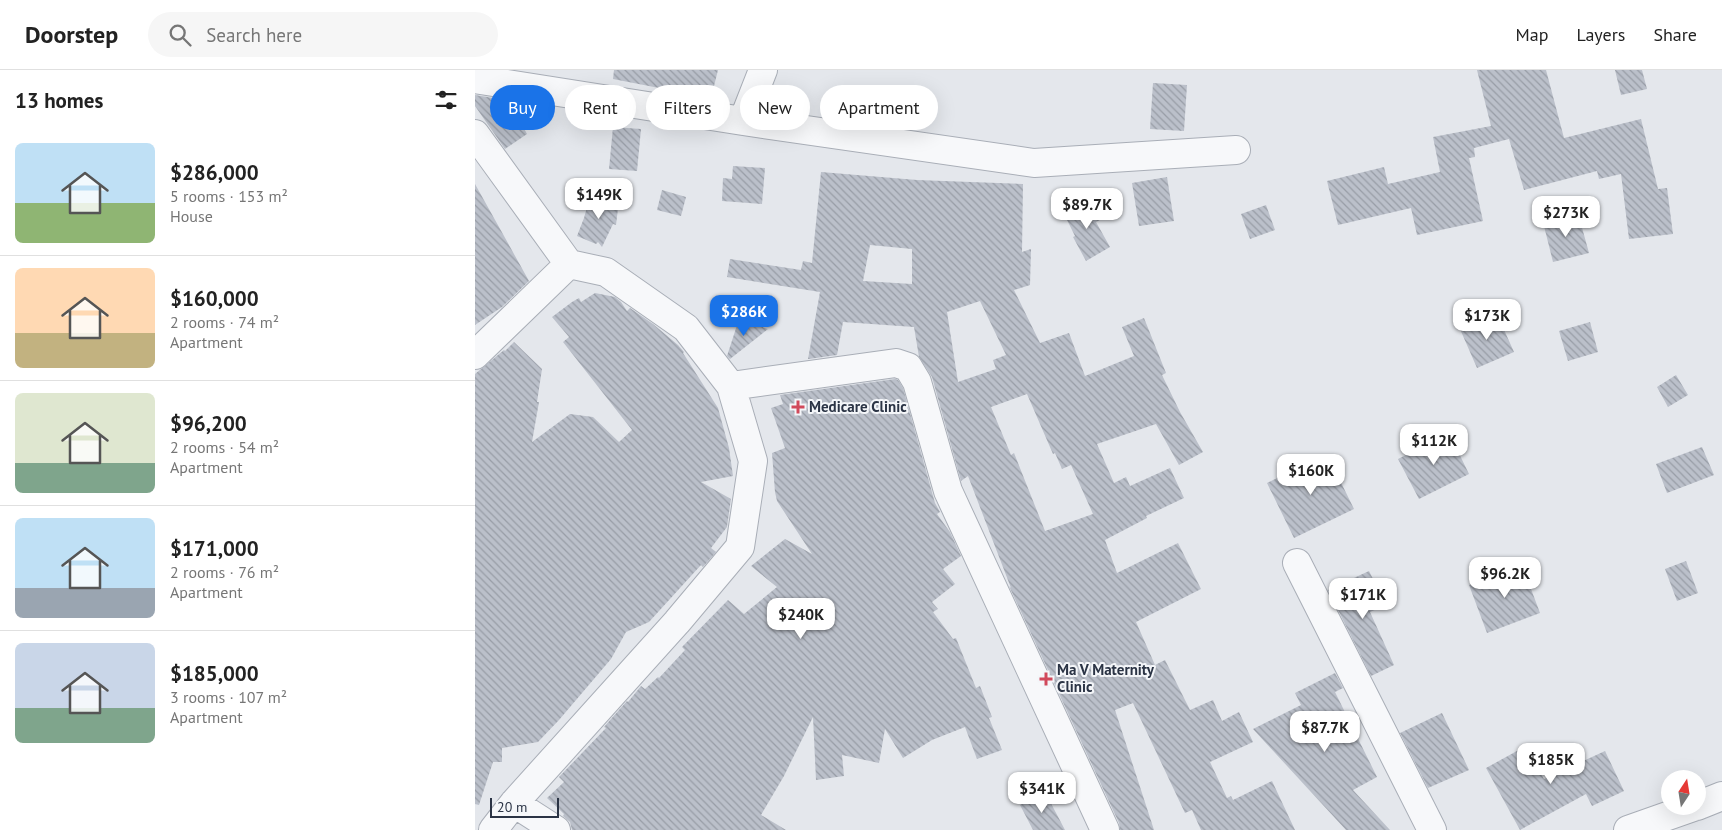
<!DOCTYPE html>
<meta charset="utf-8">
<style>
:root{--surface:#fff;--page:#f6f6f6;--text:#222;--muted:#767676;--line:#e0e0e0;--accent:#1a73e8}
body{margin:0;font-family:"PT Sans",sans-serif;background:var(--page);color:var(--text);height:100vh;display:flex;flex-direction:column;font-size:19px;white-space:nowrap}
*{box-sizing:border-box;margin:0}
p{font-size:16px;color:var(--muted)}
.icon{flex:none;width:28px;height:28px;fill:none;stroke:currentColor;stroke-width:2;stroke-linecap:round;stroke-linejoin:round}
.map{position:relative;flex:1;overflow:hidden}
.side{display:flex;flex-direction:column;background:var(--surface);width:475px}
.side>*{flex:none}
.top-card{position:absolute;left:15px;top:15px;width:475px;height:45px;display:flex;gap:10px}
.needle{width:32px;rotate:12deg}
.buttons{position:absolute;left:1186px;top:700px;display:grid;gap:10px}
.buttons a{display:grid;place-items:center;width:45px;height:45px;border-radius:50%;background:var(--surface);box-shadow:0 5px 20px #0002;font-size:25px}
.scale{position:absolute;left:15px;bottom:12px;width:69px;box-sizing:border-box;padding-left:5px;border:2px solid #2b3445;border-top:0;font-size:14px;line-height:18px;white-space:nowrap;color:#2b3445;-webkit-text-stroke:4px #f4f6f9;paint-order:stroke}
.price{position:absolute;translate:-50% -42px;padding:0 11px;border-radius:10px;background:#fff;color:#222;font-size:16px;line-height:32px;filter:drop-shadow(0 1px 2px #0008)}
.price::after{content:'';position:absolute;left:50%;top:30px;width:15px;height:11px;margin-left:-8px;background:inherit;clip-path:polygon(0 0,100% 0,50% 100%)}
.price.selected{background:var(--accent);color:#fff}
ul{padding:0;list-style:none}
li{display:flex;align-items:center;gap:15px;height:125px;padding:0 15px}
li+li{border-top:1px solid var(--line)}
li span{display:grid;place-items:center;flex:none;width:140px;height:100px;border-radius:8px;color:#555}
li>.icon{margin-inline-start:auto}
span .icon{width:60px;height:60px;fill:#fffc;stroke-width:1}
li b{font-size:21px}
h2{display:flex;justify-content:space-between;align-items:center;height:60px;padding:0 15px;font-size:21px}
.chip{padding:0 18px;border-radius:22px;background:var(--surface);box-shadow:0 5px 20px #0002;font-size:18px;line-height:45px}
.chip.selected{background:var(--accent);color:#fff}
header{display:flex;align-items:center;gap:30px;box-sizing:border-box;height:70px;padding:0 25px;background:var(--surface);border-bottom:1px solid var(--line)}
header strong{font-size:24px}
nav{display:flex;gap:28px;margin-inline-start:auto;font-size:18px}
.search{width:350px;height:45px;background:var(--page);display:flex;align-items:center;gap:12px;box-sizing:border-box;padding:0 18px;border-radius:28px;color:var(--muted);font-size:19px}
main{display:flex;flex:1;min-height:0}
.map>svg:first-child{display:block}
.building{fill:url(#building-back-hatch);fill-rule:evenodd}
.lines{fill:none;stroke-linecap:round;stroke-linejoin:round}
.minor-casing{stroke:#a9aeb7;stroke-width:30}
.minor{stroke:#f7f8fa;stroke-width:28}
.poi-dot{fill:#d1495b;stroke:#f4f6f9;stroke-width:2}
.labels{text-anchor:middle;stroke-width:4;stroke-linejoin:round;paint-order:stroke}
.poi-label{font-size:15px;font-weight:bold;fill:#2b3445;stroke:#f4f6f9;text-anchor:start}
</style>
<header>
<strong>Doorstep</strong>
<div class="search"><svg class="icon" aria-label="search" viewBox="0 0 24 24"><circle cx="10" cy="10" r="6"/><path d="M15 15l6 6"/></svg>Search here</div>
<nav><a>Map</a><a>Layers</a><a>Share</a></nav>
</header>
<main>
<section class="side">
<h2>13 homes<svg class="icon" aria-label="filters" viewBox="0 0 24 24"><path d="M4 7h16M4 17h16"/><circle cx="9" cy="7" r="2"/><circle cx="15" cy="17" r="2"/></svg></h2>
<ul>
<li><span style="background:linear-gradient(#bfe0f5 60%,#8fb573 0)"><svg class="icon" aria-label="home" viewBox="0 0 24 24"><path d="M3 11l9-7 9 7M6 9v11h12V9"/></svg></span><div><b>$286,000</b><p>5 rooms · 153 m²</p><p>House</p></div></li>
<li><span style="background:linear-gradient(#ffd9b3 65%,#c2b280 0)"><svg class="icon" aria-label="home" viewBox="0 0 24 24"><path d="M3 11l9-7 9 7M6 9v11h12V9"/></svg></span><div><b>$160,000</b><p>2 rooms · 74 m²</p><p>Apartment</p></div></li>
<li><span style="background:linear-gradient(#dfe7d0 70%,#7fa58c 0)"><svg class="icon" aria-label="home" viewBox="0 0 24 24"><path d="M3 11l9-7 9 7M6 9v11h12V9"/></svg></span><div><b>$96,200</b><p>2 rooms · 54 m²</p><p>Apartment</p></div></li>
<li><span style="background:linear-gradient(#bfe0f5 70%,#9aa5b1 0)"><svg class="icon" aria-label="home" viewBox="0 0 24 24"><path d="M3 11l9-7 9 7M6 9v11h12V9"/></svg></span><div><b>$171,000</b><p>2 rooms · 76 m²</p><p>Apartment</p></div></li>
<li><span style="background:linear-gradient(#c9d6e8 65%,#7fa58c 0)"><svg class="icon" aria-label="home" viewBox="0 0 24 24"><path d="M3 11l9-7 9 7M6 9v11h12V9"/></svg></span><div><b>$185,000</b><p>3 rooms · 107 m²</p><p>Apartment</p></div></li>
</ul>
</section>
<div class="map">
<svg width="1247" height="760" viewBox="0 0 1247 760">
<defs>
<pattern id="building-back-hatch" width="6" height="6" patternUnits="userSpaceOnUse" patternTransform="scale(1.25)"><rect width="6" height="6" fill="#bbc0ca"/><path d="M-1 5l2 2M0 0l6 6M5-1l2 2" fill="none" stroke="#989da6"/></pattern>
</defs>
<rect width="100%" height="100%" fill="#e4e7ec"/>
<path class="building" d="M139 0H243L237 24 216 21 215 24 138 9Z
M1002 0H1071L1089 68 1166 49 1183 119 1192 118 1198 164 1154 169 1146 104 1124 109 1122 101 1049 120 1034 69 999 78 1000 87 994 88 1008 151 942 165 936 138 863 155 852 111 909 97 913 114 965 102 958 67 1016 56Z
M1140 0H1167L1172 19 1146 25Z
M678 13 712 15 709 61 675 59Z
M0 25 56 34 58 39 44 49 52 64 30 79 0 36Z
M138 57 166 59 162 101 134 99Z
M258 96 290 98 287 134 247 131 248 108 257 109Z
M346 102 442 110 548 114 547 182 556 179 555 215 539 220 565 273 594 263 610 306 659 286 647 257 669 248 691 303 687 305 705 342 728 382 704 395 681 354 622 374 639 413 651 407 655 416 695 398 709 428 671 446 672 448 630 470 642 503 703 473 726 519 661 552 680 595 690 590 715 640 738 630 747 651 764 642 778 672 735 692 752 728 756 726 758 730 797 711 820 760H726L717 740 710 743 658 633 640 640 679 760H645L644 753 534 516 536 518 493 406 486 411 457 307 444 287 439 257 368 252 362 285 334 289H333L345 222 252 207 255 189 326 200 328 191 337 193ZM395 175 437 179V214L388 211ZM505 231 531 285 518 290 521 299 483 312 472 242ZM552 324 578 384 580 383 587 399 596 395 618 444 570 461 539 383 536 385 516 337Z
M692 107 699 151 664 156 657 113Z
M0 114 54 211 27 237 0 255Z
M187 120 211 127 206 146 182 140Z
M115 126 144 130 141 155 138 154 127 177 123 172 121 174 102 166 109 148Z
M615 129 625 150 621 152 635 177 611 191 598 167 600 166 588 142Z
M791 135 800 160 775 169 766 144Z
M1103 143 1114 183 1078 192 1068 152Z
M120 223 140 227 146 232 152 241 155 238 178 254 203 275 209 282 208 283 243 338 254 378 258 406 226 412 256 429 252 457 236 478 241 482 228 497 226 495 174 552 151 562 136 589 84 650 63 672 27 678V692H18L4 735 0 734V304L29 280 30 281 39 272 67 299 62 332H64L57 372 95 344 118 347 144 372 157 360 88 272 94 267 77 247 97 232 104 228 106 232Z
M1022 244 1039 282 1002 298 985 259Z
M264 249 293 259 255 289 252 286Z
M1115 252 1123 282 1093 291 1084 261Z
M1201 305 1213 325 1193 337 1182 317Z
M420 309 423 310 428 318 460 433 465 442 462 444 475 462 486 486 468 499 480 514 457 532 463 539 458 542 478 569 481 568 501 618 505 616 517 647 514 648 527 680 502 689 490 657 457 670 428 688 410 659 404 693 367 685 369 706 341 710 338 647 309 706 286 745 311 760H97L95 752 88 746 89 744 72 728 89 712 84 707 131 658 129 657 136 649 152 631 153 632 166 616 170 619 183 607 184 608 210 580 207 577 253 530 269 544 302 517 276 496 310 469 337 484 302 431 300 422 297 383 310 378 296 338 308 334 305 325Z
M974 363 994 404 944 429 923 389Z
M1227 377 1239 405 1192 423 1181 394Z
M852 384 879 439 819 468 792 413Z
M1211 491 1223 523 1202 531 1190 499Z
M1047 495 1065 543 1012 563 994 515Z
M894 501 911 535 895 542 919 595 896 606 853 520Z
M860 603 868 618 860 622 902 707 878 720 915 760H871L778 659 826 635 820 623Z
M967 643 994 700 953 718 925 663Z
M1051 676 1069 709 1130 681 1149 721 1117 736 1111 724 1045 760 1011 698Z
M570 722 590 760H558L545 735Z"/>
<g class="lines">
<g class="minor-casing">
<path id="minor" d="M0 9 268 51 559 93 761 80
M268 51 288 0
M0 64 94 194 131 202 211 258 256 316 278 391 265 477 202 552 39 733 18 760
M0 285 94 194
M256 316 421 293 433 297 442 312 473 421 630 760
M822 493 957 760
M39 733 81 760
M1222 736 1247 726
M1153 760 1221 736"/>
</g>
<use href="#minor" class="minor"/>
</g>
<g class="poi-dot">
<path d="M320.5 329.5h5v5h5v5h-5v5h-5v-5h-5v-5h5z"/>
<path d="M568.5 601.5h5v5h5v5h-5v5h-5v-5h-5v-5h5z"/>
</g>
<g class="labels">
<g class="poi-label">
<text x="334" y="342">Medicare Clinic</text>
<text x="582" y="605">Ma V Maternity<tspan x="582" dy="17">Clinic</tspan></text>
</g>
</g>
</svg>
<div class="buttons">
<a><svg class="needle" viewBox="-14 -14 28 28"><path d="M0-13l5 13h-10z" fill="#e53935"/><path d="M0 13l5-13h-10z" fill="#767676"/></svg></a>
</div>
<div class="scale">20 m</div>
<b class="price" style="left:124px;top:150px">$149K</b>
<b class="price" style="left:612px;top:160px">$89.7K</b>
<b class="price" style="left:1091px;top:168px">$273K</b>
<b class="price selected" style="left:269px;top:267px">$286K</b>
<b class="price" style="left:1012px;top:271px">$173K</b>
<b class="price" style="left:959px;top:396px">$112K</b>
<b class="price" style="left:836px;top:426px">$160K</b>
<b class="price" style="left:1030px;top:529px">$96.2K</b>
<b class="price" style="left:888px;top:550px">$171K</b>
<b class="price" style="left:326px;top:570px">$240K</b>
<b class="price" style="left:850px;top:683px">$87.7K</b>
<b class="price" style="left:1076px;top:715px">$185K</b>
<b class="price" style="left:567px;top:744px">$341K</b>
<div class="top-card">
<a class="chip selected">Buy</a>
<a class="chip">Rent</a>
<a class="chip">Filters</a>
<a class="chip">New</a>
<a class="chip">Apartment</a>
</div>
</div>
</main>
